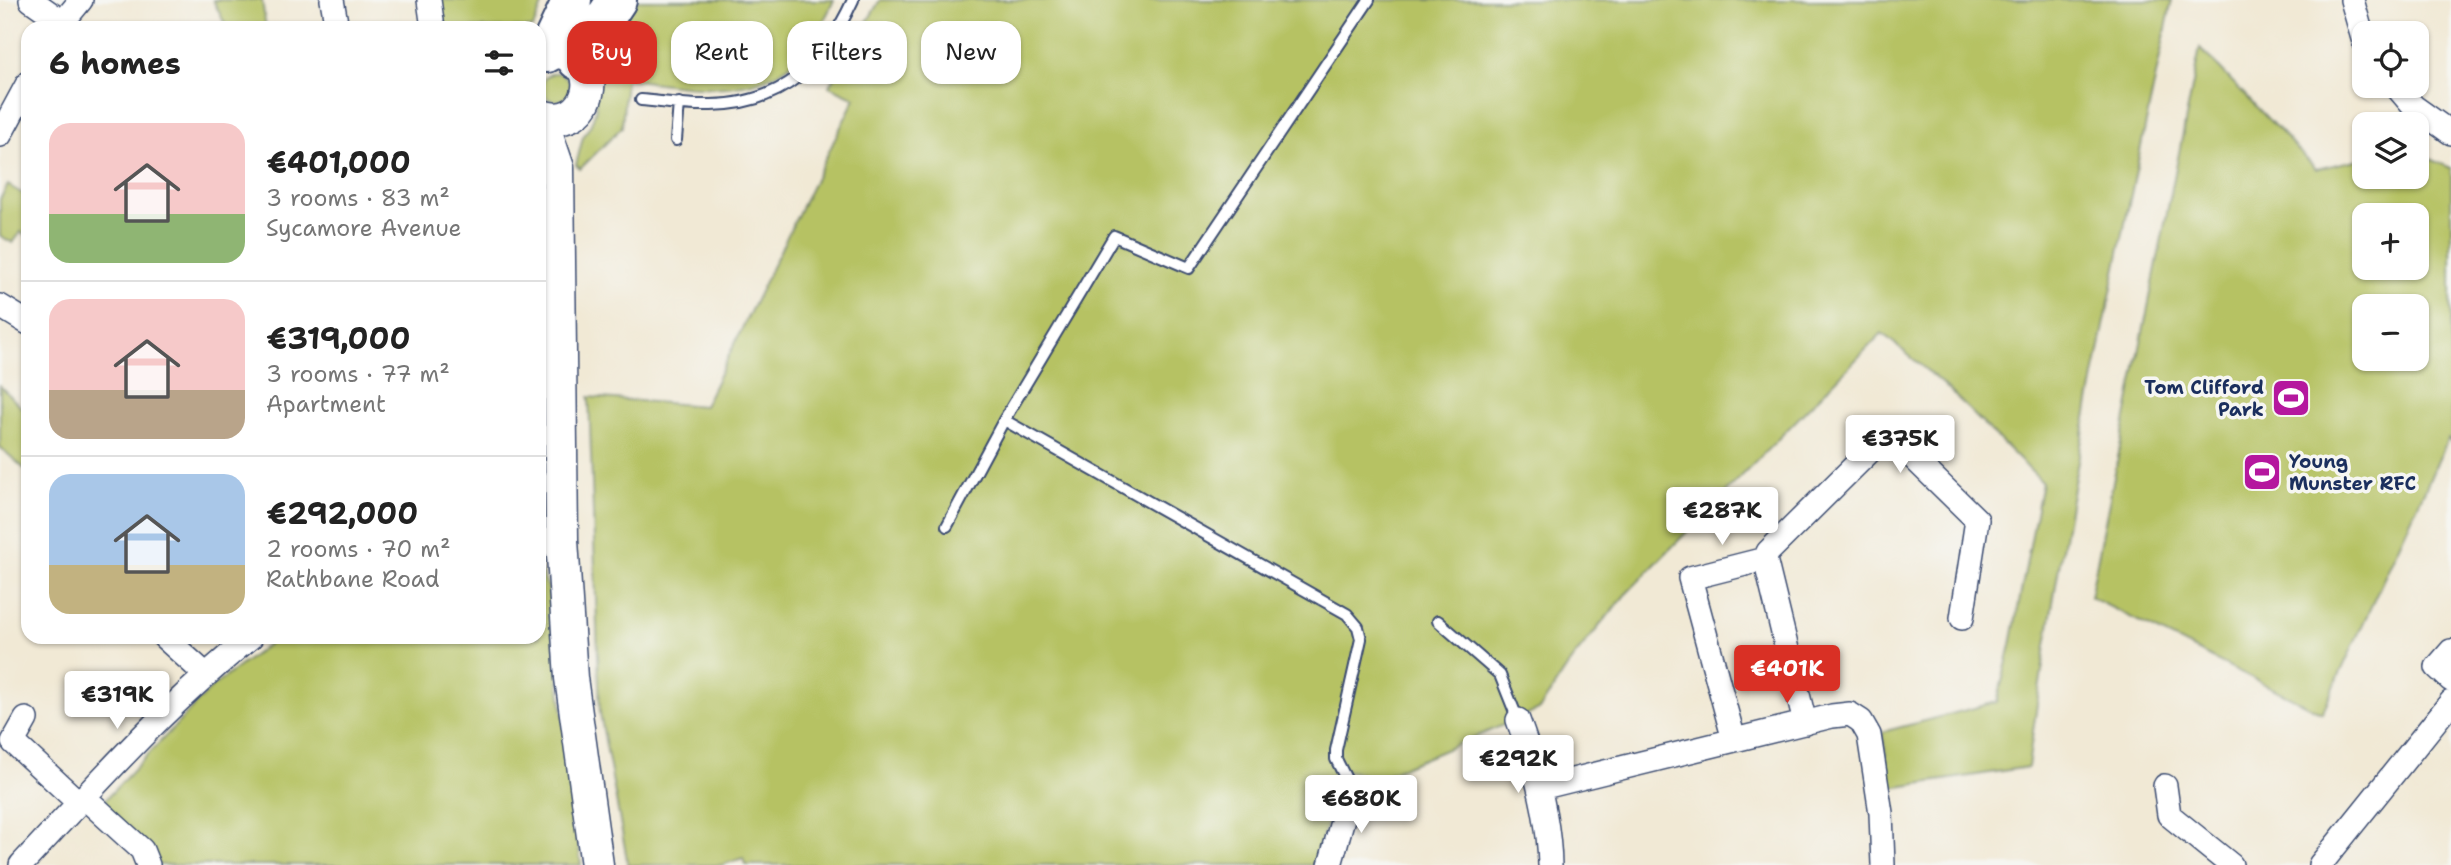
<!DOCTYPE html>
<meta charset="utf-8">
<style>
:root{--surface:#fff;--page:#f2f2f2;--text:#222;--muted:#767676;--line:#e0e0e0;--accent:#d93025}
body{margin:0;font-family:"Shantell Sans",sans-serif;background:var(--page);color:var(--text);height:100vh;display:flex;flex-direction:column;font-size:26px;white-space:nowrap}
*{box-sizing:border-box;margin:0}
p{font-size:23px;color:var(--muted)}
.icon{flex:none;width:38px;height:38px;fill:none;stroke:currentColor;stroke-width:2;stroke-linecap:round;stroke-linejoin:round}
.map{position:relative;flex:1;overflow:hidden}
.details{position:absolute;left:21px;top:21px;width:525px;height:623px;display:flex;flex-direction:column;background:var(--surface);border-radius:21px;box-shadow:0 2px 5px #0004}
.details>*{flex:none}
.hud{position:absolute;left:567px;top:21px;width:665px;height:63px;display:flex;gap:14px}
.buttons{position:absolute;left:2352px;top:21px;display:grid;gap:14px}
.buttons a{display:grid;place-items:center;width:77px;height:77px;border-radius:14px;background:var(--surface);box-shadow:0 2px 5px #0004;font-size:35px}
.price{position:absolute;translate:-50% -60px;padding:0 16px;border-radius:7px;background:#fff;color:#222;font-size:23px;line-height:46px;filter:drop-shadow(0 2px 4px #0008)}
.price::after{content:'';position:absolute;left:50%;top:42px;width:21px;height:16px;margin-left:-10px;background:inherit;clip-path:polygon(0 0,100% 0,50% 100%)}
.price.current{background:var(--accent);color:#fff}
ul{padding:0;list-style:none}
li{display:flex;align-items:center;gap:21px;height:175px;padding:0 28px}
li+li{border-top:2px solid var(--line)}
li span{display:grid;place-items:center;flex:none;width:196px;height:140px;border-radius:21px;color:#555}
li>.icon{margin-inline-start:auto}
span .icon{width:84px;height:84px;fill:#fffc;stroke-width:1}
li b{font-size:30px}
h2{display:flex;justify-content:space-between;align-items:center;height:84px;padding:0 28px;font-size:30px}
.pill{padding:0 24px;border-radius:21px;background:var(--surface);box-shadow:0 2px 5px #0004;font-size:24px;line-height:63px}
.pill.current{background:var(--accent);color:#fff}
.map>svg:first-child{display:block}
.grass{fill:#b6c263;stroke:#687860;stroke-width:2;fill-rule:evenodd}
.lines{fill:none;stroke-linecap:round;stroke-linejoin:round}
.lane-casing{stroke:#3b4b70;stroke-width:14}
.street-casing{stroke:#3b4b70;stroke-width:26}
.secondary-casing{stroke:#3b4b70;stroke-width:35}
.highway-casing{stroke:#3b4b70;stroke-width:42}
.lane{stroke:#fff;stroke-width:10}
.street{stroke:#fff;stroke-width:23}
.secondary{stroke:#fff;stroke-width:32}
.highway{stroke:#fff;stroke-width:38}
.labels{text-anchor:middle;stroke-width:7;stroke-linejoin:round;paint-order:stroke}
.poi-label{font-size:19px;font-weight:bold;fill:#1b2f5e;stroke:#f6f6f2;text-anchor:end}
</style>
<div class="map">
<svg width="2451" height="865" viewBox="0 0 2451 865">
<rect width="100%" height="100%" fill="#f6f6f2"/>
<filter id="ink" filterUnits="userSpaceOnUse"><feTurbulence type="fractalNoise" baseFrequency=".0143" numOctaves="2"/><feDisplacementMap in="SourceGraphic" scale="14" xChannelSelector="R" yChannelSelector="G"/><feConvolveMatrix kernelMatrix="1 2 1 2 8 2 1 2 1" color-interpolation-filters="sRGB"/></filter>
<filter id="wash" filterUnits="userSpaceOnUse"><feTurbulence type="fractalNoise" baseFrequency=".00686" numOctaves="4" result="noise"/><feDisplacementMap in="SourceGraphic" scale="28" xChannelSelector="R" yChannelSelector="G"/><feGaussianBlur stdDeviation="1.57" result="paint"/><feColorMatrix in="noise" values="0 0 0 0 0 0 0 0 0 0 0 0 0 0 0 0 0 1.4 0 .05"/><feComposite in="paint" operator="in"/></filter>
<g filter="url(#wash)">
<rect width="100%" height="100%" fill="#f1e9d5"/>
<path class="grass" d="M213 0H262L266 28H227Z
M438 0H544L533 28H442Z
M630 0H834C824 21 814 43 797 59 753 102 680 85 626 79L622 127 580 169 576 165 583 137 591 124 596 109 594 59Z
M880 0H2172C2118 254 2063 510 2028 767L1891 788 1882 732 1997 702 2011 645 2042 482 1942 383 1882 333 1625 595 1573 658 1539 710 1371 781 1361 773 1347 771 1336 794 1314 865H745L743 858 722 865H628L600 713 589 397 704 406 855 98 829 86Z
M2200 48 2316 169 2364 158V177H2417V153L2451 168V442L2448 439 2322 713 2090 597ZM2364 215H2417V268H2364ZM2364 306H2417V359H2364Z
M542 87a14 14 0 1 1 28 0a14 14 0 1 1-28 0Z
M8 185 28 197V237L21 232 13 243 0 236V199Z
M539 281 543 519 539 529Z
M0 386 28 414V472L0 447Z
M539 568 548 587 581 865H153L101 804 212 687 278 637H539Z"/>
</g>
<g filter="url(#ink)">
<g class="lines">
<g class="lane-casing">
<path id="lane" d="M641 100C664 102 688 106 711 105 785 104 824 63 853 0
M676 140 679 103
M1004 420 1347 614 1358 627 1361 639 1336 750V759L1349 785 1350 793
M947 526 1004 420 1114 236 1189 268 1369 0
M1438 621 1500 675 1518 720"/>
</g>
<g class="street-casing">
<path id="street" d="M31 0 61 21
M332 0 337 28
M429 0 433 28
M2352 0 2364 42
M58 28 81 0
M2396 86 2413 106 2451 133
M0 135 28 83
M0 306 28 323
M539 544 562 540
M1765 559 1768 552 1888 433 1977 520 1962 618
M164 637 205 674
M2451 651 2437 667 2451 680
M26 719 13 742 79 803
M1518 720C1535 766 1549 815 1550 865
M1734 740 1690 578 1765 559 1805 723
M2165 786 2169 815 2231 865
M1540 788 1832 716 1850 714 1861 721 1869 735 1881 813 1883 865
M84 797 142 850 148 865
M21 865C95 786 166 705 251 637
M1330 865 1350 793
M2320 865 2451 702"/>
</g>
<g class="secondary-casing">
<path id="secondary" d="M539 115C590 136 610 59 557 52
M540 115 558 168 562 540 571 678 597 865"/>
</g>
<g class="highway-casing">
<path id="highway" d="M547 53 572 0
M577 60 617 0"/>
</g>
<use href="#lane" class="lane"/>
<use href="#street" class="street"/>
<use href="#secondary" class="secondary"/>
<use href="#highway" class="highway"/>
</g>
</g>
<defs>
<g id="stadium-square" transform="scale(2.0125)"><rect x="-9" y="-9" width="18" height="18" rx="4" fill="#b5179e" stroke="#f6f6f2"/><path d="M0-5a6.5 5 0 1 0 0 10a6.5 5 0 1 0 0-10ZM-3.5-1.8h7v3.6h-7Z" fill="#fff"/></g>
</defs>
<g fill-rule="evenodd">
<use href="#stadium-square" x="2291" y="398"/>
<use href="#stadium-square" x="2262" y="472"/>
</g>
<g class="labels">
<g class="poi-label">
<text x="2264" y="394">Tom Clifford<tspan x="2264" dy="22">Park</tspan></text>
<text x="2289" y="468" text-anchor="start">Young<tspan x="2289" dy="22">Munster RFC</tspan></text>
</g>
</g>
</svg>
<div class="buttons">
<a><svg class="icon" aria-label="locate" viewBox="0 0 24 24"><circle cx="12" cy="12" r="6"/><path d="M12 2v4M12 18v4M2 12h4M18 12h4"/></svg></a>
<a><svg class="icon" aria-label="layers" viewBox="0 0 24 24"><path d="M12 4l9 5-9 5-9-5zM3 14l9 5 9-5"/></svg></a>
<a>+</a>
<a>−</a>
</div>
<b class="price" style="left:1900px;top:475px">€375K</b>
<b class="price" style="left:1722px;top:547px">€287K</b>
<b class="price current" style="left:1787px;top:705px">€401K</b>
<b class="price" style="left:117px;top:731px">€319K</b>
<b class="price" style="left:1518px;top:795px">€292K</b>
<b class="price" style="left:1361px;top:835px">€680K</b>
<div class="hud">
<a class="pill current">Buy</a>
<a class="pill">Rent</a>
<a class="pill">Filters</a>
<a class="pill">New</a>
</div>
<section class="details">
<h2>6 homes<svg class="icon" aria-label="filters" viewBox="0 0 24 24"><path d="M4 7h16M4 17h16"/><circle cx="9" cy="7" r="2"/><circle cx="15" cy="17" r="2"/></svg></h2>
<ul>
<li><span style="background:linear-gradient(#f6c9c9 65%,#8fb573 0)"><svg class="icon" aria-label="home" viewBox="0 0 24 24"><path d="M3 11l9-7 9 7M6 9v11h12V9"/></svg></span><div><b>€401,000</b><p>3 rooms · 83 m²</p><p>Sycamore Avenue</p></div></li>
<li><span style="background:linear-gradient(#f6c9c9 65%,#b9a48a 0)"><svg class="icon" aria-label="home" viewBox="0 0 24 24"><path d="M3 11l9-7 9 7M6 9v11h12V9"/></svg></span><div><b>€319,000</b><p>3 rooms · 77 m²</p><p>Apartment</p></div></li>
<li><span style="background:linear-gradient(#a9c7e8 65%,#c2b280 0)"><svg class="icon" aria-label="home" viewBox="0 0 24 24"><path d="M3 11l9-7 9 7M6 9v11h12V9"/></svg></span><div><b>€292,000</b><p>2 rooms · 70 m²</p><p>Rathbane Road</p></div></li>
</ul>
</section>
</div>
